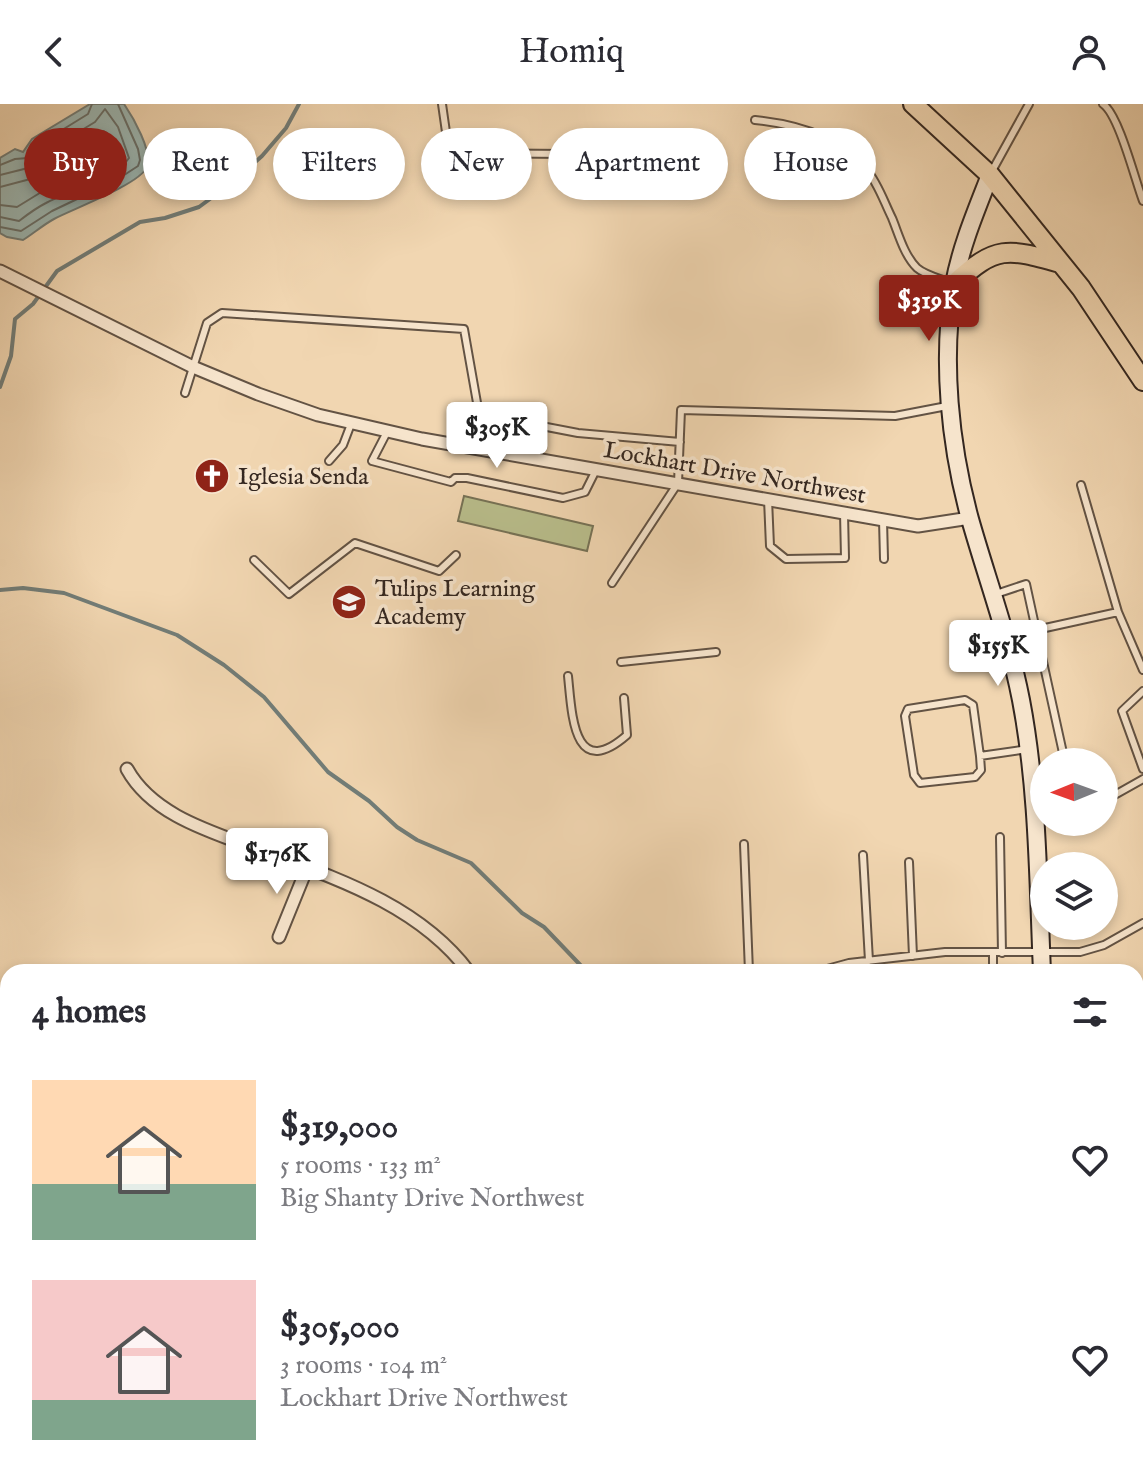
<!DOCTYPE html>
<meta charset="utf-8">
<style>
:root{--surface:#fff;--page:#f7f7f7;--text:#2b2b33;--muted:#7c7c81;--accent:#8f2418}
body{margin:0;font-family:"IM FELL English",serif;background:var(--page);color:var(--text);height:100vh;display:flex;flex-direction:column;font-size:30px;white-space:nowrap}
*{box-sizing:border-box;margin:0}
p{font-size:26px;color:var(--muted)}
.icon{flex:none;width:44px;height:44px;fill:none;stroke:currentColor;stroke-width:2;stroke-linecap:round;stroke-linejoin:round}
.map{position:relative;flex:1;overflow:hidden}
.drawer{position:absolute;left:0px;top:860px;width:1144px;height:514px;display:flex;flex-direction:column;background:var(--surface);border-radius:24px 24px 0 0;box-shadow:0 4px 12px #0003}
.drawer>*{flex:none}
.top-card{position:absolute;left:24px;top:24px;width:1096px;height:72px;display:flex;gap:16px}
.needle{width:52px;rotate:269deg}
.fabs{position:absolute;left:1030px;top:644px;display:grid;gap:16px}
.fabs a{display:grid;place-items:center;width:88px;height:88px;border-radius:50%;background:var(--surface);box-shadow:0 4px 12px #0003;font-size:40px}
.price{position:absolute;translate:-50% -68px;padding:0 18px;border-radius:8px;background:#fff;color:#222;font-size:26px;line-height:52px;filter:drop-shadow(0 2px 4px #0008)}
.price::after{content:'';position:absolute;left:50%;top:48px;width:24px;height:18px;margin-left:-12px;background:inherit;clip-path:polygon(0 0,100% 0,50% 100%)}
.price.active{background:var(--accent);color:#fff}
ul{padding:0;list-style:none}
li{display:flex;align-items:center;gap:24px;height:200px;padding:0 32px}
li span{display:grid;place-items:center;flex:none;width:224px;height:160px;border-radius:0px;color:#555}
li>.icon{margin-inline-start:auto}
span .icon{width:96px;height:96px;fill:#fffc;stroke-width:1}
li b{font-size:34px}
h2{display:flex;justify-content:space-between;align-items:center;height:96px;padding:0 32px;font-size:34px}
.chip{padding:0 28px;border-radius:36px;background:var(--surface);box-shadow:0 4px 12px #0003;font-size:28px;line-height:72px}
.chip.active{background:var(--accent);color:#fff}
header{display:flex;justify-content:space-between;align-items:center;height:104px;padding:0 32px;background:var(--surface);font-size:36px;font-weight:600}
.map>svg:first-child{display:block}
.green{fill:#b9be8c;stroke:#767256;stroke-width:2}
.water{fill:#9cb7b3;stroke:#727d78;stroke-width:2}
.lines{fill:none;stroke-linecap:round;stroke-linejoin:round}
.shore{stroke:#686f6a;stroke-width:2}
.stream{stroke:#727d78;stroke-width:4}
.lane-casing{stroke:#635344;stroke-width:10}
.street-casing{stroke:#635344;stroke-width:15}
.secondary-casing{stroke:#342720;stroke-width:20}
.primary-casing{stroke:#342720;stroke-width:22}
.lane{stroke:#f6e4cc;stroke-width:6}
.street{stroke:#f6e4cc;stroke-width:11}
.secondary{stroke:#f6e4cc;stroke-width:16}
.primary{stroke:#f1d6b1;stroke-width:18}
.labels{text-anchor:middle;stroke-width:7;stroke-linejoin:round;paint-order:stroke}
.street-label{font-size:24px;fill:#342720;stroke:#f6e4cc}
.poi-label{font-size:24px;fill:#342720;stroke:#f6e4cc;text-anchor:start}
</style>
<header><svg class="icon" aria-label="back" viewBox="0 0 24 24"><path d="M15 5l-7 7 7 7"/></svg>Homiq<svg class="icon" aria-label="person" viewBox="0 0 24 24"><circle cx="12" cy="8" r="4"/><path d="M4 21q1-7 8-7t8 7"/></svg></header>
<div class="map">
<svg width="1143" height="1373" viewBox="0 0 1143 1373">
<rect width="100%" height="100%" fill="#f1d6b1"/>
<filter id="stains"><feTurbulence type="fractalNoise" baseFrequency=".0025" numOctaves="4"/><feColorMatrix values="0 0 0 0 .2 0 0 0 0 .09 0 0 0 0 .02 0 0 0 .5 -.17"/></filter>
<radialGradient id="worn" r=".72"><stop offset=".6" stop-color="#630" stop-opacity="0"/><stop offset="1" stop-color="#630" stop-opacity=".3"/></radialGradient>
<path class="green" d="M464 392 593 422 587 447 458 417Z"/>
<path class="water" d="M90 0H124C133 13 153 48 147 63 140 80 73 105 54 115 43 121 34 129 23 136L7 133 0 129V54L15 45 23 48 32 35Z"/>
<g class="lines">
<path class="shore" d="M0 61 15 55 28 54 41 39 88 10 92 0
M0 71 32 63 49 46 95 18 105 5 118 23 129 54C117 73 68 87 46 99 36 104 28 110 19 117L0 113
M0 83 38 73 57 55 103 27 107 29 115 48 114 52 105 58 43 87 17 103 0 101
M0 123 21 127 52 107 115 77 138 62 140 56 138 45 118 0"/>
<path class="stream" d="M0 283 11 252 15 215 33 200 57 167 140 118 165 114 199 103 233 78 262 52 286 24 299 0
M0 486 23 484 64 489 177 531 224 561 264 593 328 668 369 697 397 723 417 736 471 759 522 809 544 823 587 868
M809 1366 811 1373"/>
<g class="lane-casing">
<path id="lane" d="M442 0 449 49 569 50
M1103 0C1119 11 1135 76 1143 97
M755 16C794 20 840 32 866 65 878 79 884 98 892 114 899 131 904 151 917 164 925 171 941 175 951 179
M992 67 1029 0
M185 289 207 219 222 209 464 225 479 310 578 329 680 338
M387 328 372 357 451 378 455 374H467L563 394 585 388 596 366
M329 357 343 341 351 320
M1081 381 1118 508
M768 395 770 442 786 455 845 454 844 409
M883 416 884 455
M254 456 289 490 355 439 439 467 456 451
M612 479 678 379 681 306 895 312 947 302
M996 490 1026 480 1036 526 1118 508 1143 566
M1036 526 1065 658
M621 558 716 548
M568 572C572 610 573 678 627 631L624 594
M1143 587 1122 607 1143 665
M980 652 981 666 975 673 920 679 914 671 905 612 908 605 965 596 973 601 980 652 1028 645
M1104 697 1143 675
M1000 733 1002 849
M744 740 749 868
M863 751 869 857
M909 758 913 852
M993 849V868
M816 868 849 859 945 848H1080L1104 841 1143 819
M1136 958 1143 954
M1136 1010 1143 1004"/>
</g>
<g class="street-casing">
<path id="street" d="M0 167 193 263 258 290 318 311 422 335 918 422 970 414
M127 665C153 712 212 728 260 746 335 774 419 801 469 868
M279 833 307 764
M0 1089 8 1088
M1136 1334 1143 1345
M78 1366V1373
M262 1366V1373
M440 1366V1373
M652 1373 654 1366"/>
</g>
<g class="secondary-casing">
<path id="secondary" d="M990 71C976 107 961 142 954 180 941 256 950 342 970 415 987 475 1009 534 1021 596 1038 685 1038 777 1042 868
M1136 1109 1143 1120"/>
</g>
<g class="primary-casing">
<path id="primary" d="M913 0 990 71 1081 184 1143 277
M954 180C996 141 1007 144 1060 159"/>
</g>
<use href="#lane" class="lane"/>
<use href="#street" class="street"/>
<use href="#secondary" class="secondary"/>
<use href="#primary" class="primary"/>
</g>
<defs>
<g id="church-disc" transform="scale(1.8)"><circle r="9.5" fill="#8f2418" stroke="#f6e4cc"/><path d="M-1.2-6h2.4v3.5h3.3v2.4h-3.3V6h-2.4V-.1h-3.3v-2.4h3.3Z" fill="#fff"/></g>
<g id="school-disc" transform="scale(1.8)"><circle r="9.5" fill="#8f2418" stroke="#f6e4cc"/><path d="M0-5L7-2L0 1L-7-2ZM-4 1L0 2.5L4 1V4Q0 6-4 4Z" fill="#fff"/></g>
</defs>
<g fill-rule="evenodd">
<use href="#church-disc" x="212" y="372"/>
<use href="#school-disc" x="349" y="498"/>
</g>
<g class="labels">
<g class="street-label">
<text transform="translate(735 368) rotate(10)" y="8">Lockhart Drive Northwest</text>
</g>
<g class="poi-label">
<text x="238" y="380">Iglesia Senda</text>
<text x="375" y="492">Tulips Learning<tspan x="375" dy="28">Academy</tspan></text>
</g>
</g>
<rect width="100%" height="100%" filter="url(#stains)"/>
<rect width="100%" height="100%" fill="url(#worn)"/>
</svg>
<div class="fabs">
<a><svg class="needle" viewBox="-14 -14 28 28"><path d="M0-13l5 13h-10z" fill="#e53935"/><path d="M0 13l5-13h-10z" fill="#7c7c81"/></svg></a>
<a><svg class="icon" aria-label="layers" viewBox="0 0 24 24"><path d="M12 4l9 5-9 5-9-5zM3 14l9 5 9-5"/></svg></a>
</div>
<b class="price active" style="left:929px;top:239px">$319K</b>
<b class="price" style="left:497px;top:366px">$305K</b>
<b class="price" style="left:998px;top:584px">$155K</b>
<b class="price" style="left:277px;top:792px">$176K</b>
<div class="top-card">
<a class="chip active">Buy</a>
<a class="chip">Rent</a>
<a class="chip">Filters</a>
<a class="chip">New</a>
<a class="chip">Apartment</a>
<a class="chip">House</a>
</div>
<section class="drawer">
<h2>4 homes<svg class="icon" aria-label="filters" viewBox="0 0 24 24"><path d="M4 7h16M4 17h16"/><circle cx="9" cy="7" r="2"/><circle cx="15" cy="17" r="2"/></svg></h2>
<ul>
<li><span style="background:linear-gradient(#ffd9b3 65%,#7fa58c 0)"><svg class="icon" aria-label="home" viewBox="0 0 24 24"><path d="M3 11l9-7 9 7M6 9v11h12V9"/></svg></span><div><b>$319,000</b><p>5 rooms · 133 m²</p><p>Big Shanty Drive Northwest</p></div><svg class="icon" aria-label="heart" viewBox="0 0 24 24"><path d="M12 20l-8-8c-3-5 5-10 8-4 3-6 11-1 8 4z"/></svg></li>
<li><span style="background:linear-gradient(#f6c9c9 75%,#7fa58c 0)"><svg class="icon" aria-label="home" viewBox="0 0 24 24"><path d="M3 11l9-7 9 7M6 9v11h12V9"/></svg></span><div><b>$305,000</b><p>3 rooms · 104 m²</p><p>Lockhart Drive Northwest</p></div><svg class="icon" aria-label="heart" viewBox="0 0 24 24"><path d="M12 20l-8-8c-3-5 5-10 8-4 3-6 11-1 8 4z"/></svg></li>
</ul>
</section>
</div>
